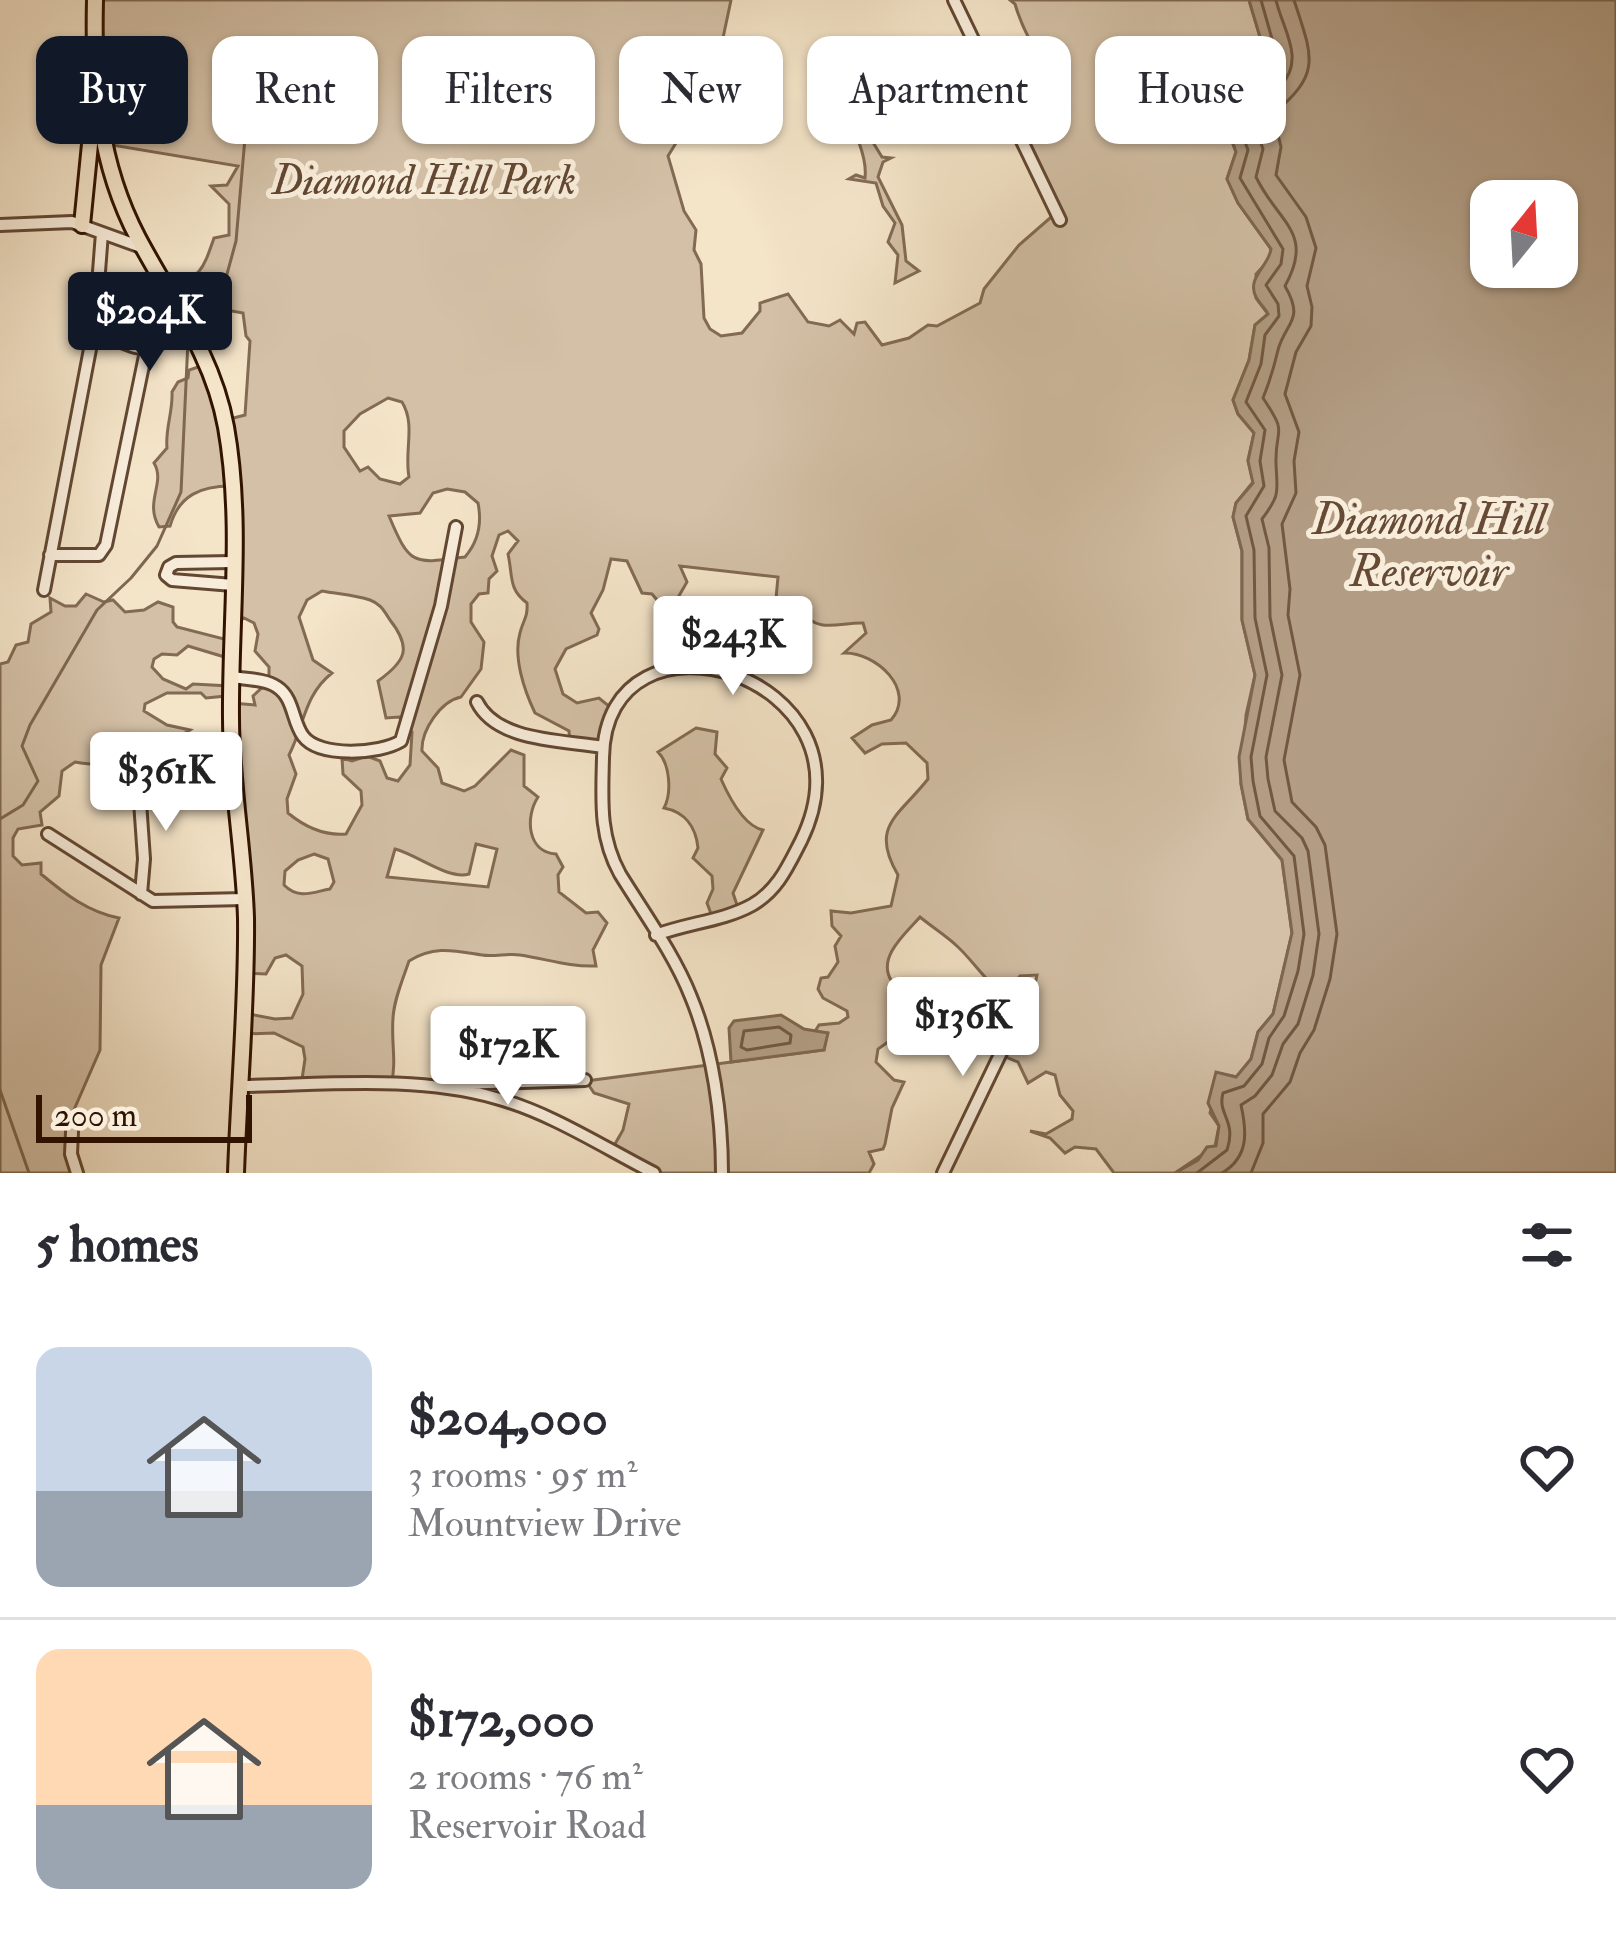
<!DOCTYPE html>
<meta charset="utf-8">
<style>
:root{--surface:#fff;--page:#f7f7f7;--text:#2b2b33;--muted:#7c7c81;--line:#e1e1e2;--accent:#111827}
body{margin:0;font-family:"IM FELL Double Pica",serif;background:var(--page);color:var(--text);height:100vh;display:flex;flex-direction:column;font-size:45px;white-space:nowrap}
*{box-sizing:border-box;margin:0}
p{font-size:39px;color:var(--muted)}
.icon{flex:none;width:66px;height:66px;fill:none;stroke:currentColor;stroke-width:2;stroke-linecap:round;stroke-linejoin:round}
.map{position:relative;height:1173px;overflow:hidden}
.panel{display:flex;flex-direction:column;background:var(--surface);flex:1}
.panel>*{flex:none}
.hud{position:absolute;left:36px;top:36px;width:1545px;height:108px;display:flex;gap:24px}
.needle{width:78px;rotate:18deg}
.tools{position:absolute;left:1470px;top:180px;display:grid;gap:24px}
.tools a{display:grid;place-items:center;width:108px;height:108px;border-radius:24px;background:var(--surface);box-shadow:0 3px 9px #0004;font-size:60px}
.scale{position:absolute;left:36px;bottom:30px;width:216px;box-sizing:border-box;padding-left:12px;border:6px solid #311300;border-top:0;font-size:33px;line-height:42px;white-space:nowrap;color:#311300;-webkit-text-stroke:9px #f8eddb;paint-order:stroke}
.price{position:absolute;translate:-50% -102px;padding:0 27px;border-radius:12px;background:#fff;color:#222;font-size:39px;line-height:78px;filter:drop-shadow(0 3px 6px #0008)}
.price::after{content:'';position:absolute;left:50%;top:72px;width:36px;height:27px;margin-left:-18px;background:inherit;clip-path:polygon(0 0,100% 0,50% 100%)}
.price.active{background:var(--accent);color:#fff}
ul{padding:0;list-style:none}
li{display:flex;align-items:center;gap:36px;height:300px;padding:0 36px}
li+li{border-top:3px solid var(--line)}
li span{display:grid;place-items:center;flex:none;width:336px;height:240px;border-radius:24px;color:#555}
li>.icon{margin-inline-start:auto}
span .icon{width:144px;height:144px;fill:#fffc;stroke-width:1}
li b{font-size:51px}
h2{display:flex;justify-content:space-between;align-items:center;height:144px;padding:0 36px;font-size:51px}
.pill{padding:0 42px;border-radius:24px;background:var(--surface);box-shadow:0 3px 9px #0004;font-size:42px;line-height:108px}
.pill.active{background:var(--accent);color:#fff}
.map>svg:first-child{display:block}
.green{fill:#d3c0a6;stroke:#826a53;stroke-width:3;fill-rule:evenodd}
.water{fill:#b29d84;stroke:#7e664f;stroke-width:3;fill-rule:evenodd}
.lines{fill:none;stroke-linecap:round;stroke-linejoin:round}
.shore{stroke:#725842;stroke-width:3}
.stream{stroke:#7e664f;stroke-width:3}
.minor-casing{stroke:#624732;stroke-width:16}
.major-casing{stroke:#311300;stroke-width:20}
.minor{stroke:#f8eddb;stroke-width:10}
.major{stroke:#f4e4c8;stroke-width:14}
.labels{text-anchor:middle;stroke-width:10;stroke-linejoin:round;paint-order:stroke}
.park-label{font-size:42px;font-style:italic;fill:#624732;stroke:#f8eddb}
.water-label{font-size:45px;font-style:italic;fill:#654a35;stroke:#f8eddb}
</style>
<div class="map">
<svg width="1616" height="1173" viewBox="0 0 1616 1173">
<rect width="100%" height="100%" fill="#f4e4c8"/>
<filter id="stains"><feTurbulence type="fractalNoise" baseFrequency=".00167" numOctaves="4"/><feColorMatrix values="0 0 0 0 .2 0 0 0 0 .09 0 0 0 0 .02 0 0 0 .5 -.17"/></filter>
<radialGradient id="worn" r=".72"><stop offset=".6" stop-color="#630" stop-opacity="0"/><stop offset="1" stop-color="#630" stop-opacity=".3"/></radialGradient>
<path class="green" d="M95 0H731L723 38 735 57 698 67 695 81 699 102 677 115 670 130 676 143 668 156 684 211 696 230 694 250 701 264 704 318 710 329 721 336 742 333 760 311V303L788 294 808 322 829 326 840 320 854 334 857 323 865 322 882 345 909 338 928 325 937 326 980 303 984 289 1019 245 1057 212 1023 139 1060 123 1066 103C1049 70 1026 42 1015 4L1010 0H1249L1266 57 1261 66 1222 94 1220 111 1236 152 1227 179 1238 203 1271 249 1270 259 1256 274V298L1268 314 1255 325 1249 360 1233 400 1238 414 1254 433 1248 460 1253 482 1236 503 1233 517 1242 551V620L1255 675 1246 715 1241 784 1248 819 1282 860 1292 933 1273 1014 1258 1032 1251 1059 1237 1077 1222 1074 1210 1113 1219 1126 1215 1146 1175 1173H1114L1096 1149 1075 1147 1065 1153 1050 1138 1030 1131 1046 1134 1072 1119 1073 1111 1060 1095 1055 1075 1046 1072 1028 1083 1018 1062 1001 1055 1033 992 1037 975 1020 976 1004 995C986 982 974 962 958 947 948 937 932 927 920 917 906 933 877 957 891 980 896 988 906 995 912 1003L902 1009 903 1022 920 1017 924 1002 935 1009 936 1022 913 1035 901 1048 888 1042 878 1049 876 1062 894 1080 904 1082 892 1108 885 1144 883 1149 869 1152 874 1164 869 1173H653L611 1151 623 1130 629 1104 594 1093 586 1081 824 1050 827 1033H814L819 1025 839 1023 848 1017 847 1011 823 998 818 989 821 978 828 977 838 962 835 946 841 936 832 926 831 911 851 913 891 906 898 875C869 826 899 816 928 779L927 763 906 743 882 744 865 753 852 738 872 725 891 720C917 690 876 652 844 653L866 633 863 623C841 622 817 634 803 612L795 617 774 620 778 577 680 566 687 582 676 601 673 619 652 594 642 593 627 561 611 559 603 590 591 613 599 629 597 635 566 649 555 669 563 694 577 703 599 698 615 711 602 748 570 743 569 731 535 713C524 690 513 657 520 633 523 620 528 618 527 603 508 589 513 576 508 554L518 541 508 531 499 535 492 556 497 571 489 579 488 593 479 594 471 604V622L484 642 481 669 461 697C441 701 421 730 422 751L438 768 442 783 464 791 475 786 511 750 524 755V786L538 797C525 817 527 852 556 854L563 867 558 875 559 892 586 913 598 912 607 923 593 950 596 966C569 967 547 959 520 955 508 953 495 957 482 955 455 951 435 945 409 961 403 979 394 999 393 1018 391 1044 397 1060 391 1087L301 1086 305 1059 303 1047 274 1033 243 1034 244 1013 275 1019 292 1018 303 994 302 966 286 955 275 958 266 974 245 973V953L253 939 246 932 231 703 255 705 253 696 269 681V667L255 651 258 634 254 623 244 618 232 626 231 486C201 486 179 495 170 526L159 527C144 501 166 483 154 463L167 448C165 429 173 412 172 392L178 382 188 378 189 370 207 364 226 420 245 415 250 341 246 336 243 313 221 309 216 314 215 336 198 344 169 291C201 274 202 273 214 238L229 235V204L211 186 227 185 238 166 112 145ZM388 398 402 402C416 425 404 450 409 477L400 484 380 479 368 467 360 471 344 447V431L360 414ZM447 489 465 492 478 503C482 523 478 542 465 557 413 564 410 566 389 516L420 513 433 493ZM322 591C338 594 355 595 370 600 381 604 384 611 390 620 412 648 406 661 378 681L386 718 399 717 412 732 410 765 398 781 387 778 380 761 367 756 352 761 342 758 343 774 361 791 362 805 346 834C324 836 305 827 288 813L287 799 296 774 289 755C304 726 304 695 332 673L313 660 299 617 307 600ZM476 844 497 849 488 887 387 877 395 849C418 855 448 880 469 874ZM314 854 328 859 334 882 330 889C313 892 299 900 284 885L285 871 298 860Z
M871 56 870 73 883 102 866 131 882 157 891 158 883 162 878 177 902 225 906 261 919 271 895 283 898 255 888 242 895 223 883 206 876 183 849 179 856 175 865 178C867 161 856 122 838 114L835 100 841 78 830 66Z
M86 594 104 602 113 600 125 612 144 610 158 602 173 607V622L177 627 232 641 228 658 188 646 177 655 162 654 154 659 152 667 163 679 186 689 193 684 229 686 226 696 206 698 201 693H167L145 704 144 711 167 725 190 730 172 741 188 756V766C155 751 165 757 139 775L136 768C115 762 97 767 75 762L62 771 59 796 40 812 42 825 18 829 13 838V856L22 865 41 863V874C65 894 88 912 119 918L101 965 100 1050 70 1119 71 1145 78 1173H0V664L8 662 16 645 28 642 31 624 51 612 50 598 65 606H76Z
M696 728 717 732 715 754 727 768 721 779C729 797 744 826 763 830L733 893 739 911 713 919 707 903 713 889 712 876 693 858 698 848C696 827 685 812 664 808 672 793 670 764 658 752Z"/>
<path class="water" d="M1249 0H1616V1173H1175L1198 1160 1207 1147 1216 1146 1219 1126 1208 1103 1216 1072 1236 1077 1251 1059 1258 1032 1273 1014 1292 933 1282 860 1248 819 1241 784 1239 757 1255 675 1242 620V551L1233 517 1236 503 1253 483 1248 461 1254 433 1238 414 1233 400 1249 360 1255 325 1268 314C1265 308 1259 303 1256 297 1246 278 1269 266 1271 249L1238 203 1227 179 1236 152 1219 102C1228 80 1256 77 1266 57ZM1491 201H1557V267H1491Z
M781 1015 804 1029 828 1033 824 1050 731 1062 729 1028 734 1021Z"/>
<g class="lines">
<path class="shore" d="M779 1027 791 1035 790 1043 747 1050 741 1047 744 1031Z
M1197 1173 1227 1150C1237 1120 1217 1115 1223 1093L1244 1086 1262 1064 1269 1038 1284 1016 1298 971 1304 934 1294 856 1260 816 1253 781 1251 757 1267 675 1255 618 1254 550 1246 516 1264 486 1260 461 1265 430 1246 402 1261 364 1265 335 1279 316 1278 304 1266 285 1281 264 1283 249 1240 178 1248 150 1231 104 1270 75 1278 60 1261 0
M1222 1173C1249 1157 1247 1132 1241 1105L1255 1096 1272 1075 1283 1044 1298 1024 1313 975 1319 934 1308 851 1302 838 1275 811 1268 779 1266 757 1282 675 1270 617 1269 548 1262 519C1281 494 1277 492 1276 463 1275 425 1289 437 1263 398 1270 381 1274 367 1278 350 1286 321 1305 321 1285 286 1315 232 1278 223 1256 177L1263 149 1249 109C1258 99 1271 95 1281 85 1306 59 1282 28 1276 0
M1251 1173 1263 1143V1114L1290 1082 1300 1053 1314 1030 1330 979 1337 934 1325 845 1316 827 1292 802 1284 760 1300 675 1288 615 1290 589 1282 524 1296 493 1294 461 1299 432 1285 394 1296 352 1311 326 1312 307 1307 286 1316 248 1306 217 1276 175 1281 147 1273 114C1323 73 1312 56 1294 0"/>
<path class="stream" d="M201 327 224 285 236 241 247 115 256 92 266 83 275 48
M0 819 23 805 38 781 22 746 30 725 97 610 131 578 157 546 181 492 188 340
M0 1090 29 1173"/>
<g class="minor-casing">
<path id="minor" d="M954 0 1060 220
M0 225 72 222 144 248
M94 331C147 351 144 361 185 317
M50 555H99L106 545 146 351
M232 562 176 563 169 567 166 575 172 580 233 585
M44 590 95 323 102 233
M231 677C245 679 266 679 277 687 294 698 292 721 303 736 319 758 380 754 401 741L441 606 456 527
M477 702C497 742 563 740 603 747
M138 773 144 859 141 894
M48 834 153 901 245 899
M656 935C687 923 723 921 752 905 778 890 788 866 801 841 883 674 605 592 603 758 602 800 599 836 620 874 644 913 674 954 691 997 713 1050 722 1116 722 1173
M457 1084 585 1080
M240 1086C324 1085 415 1075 496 1098 551 1113 603 1147 654 1173
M72 1132 71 1154 77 1173
M943 1173 1022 1009 1024 996"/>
</g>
<g class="major-casing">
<path id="major" d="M95 0C93 85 98 162 138 238 172 302 213 355 226 427 243 522 230 622 231 718 231 785 244 851 246 918 247 1003 239 1088 236 1173
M82 225 92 124"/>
</g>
<use href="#minor" class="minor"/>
<use href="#major" class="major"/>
</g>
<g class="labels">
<g class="park-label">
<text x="424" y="194">Diamond Hill Park</text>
</g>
<g class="water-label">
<text x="1429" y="534">Diamond Hill<tspan x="1429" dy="52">Reservoir</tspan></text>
</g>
</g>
<rect width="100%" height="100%" filter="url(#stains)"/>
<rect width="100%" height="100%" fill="url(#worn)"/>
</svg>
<div class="tools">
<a><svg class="needle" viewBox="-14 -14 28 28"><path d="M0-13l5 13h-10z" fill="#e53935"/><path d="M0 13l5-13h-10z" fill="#7c7c81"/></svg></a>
</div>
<div class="scale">200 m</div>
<b class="price active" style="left:150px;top:374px">$204K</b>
<b class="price" style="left:733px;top:698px">$243K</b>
<b class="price" style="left:166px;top:834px">$361K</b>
<b class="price" style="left:963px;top:1079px">$136K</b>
<b class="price" style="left:508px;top:1108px">$172K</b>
<div class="hud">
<a class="pill active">Buy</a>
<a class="pill">Rent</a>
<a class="pill">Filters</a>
<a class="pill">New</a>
<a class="pill">Apartment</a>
<a class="pill">House</a>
</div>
</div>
<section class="panel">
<h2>5 homes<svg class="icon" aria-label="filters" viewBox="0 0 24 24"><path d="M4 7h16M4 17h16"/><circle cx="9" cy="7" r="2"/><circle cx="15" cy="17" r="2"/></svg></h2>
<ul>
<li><span style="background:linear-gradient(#c9d6e8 60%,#9aa5b1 0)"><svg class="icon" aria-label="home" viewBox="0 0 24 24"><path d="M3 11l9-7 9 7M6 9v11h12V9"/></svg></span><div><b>$204,000</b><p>3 rooms · 95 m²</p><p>Mountview Drive</p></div><svg class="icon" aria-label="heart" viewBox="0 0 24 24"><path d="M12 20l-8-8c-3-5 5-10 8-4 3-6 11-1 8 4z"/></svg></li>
<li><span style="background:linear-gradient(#ffd9b3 65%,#9aa5b1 0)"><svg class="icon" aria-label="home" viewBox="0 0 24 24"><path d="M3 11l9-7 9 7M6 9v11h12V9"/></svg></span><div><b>$172,000</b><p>2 rooms · 76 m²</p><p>Reservoir Road</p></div><svg class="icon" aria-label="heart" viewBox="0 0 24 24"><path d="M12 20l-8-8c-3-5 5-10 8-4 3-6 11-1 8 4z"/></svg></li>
</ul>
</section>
